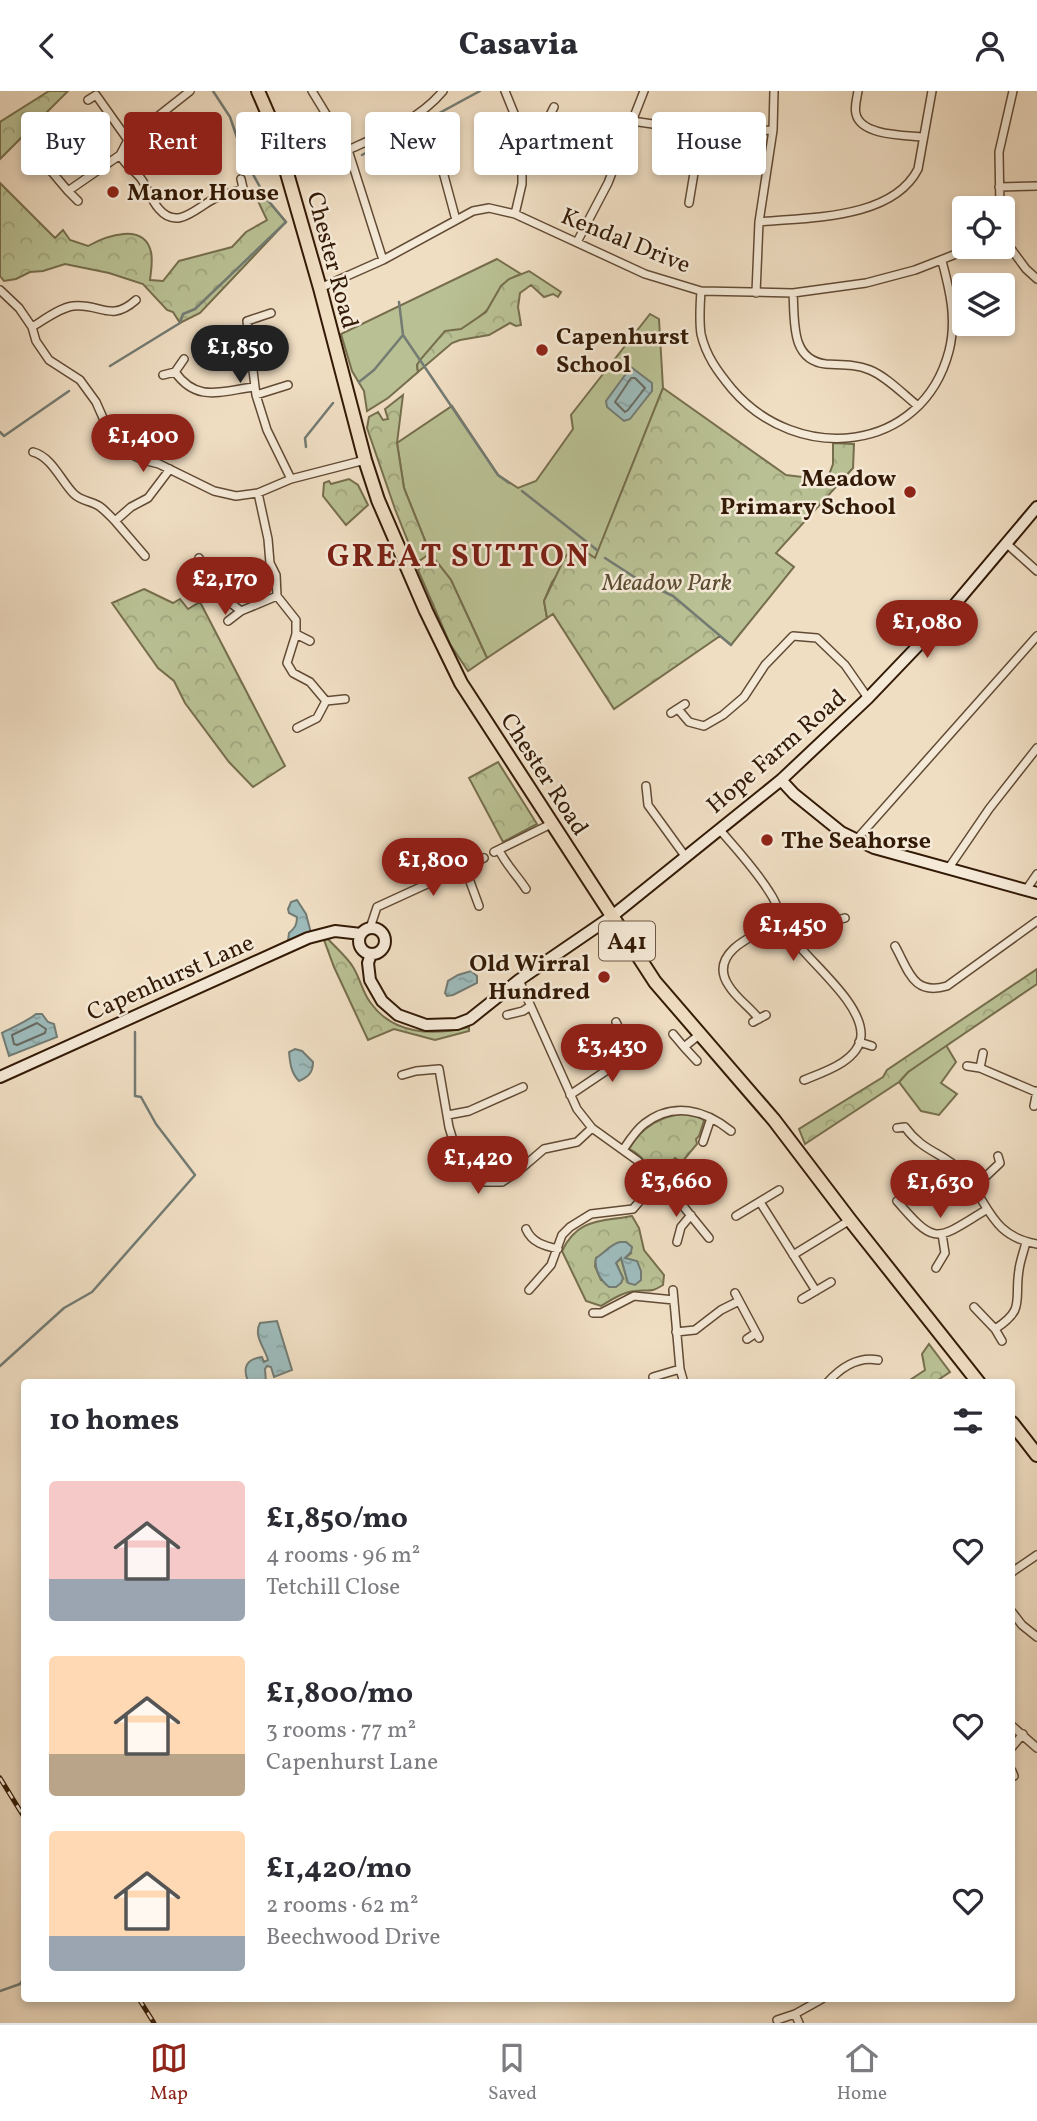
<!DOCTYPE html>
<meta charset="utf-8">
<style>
:root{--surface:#fff;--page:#f7f7f7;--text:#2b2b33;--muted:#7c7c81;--line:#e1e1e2;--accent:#8f2418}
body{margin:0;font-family:Vollkorn,serif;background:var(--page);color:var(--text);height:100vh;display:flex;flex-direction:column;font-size:26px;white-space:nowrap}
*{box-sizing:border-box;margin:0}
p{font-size:23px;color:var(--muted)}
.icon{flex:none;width:38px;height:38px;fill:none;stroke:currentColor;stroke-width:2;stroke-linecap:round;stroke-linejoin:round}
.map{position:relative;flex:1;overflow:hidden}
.sheet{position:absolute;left:21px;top:1288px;width:994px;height:623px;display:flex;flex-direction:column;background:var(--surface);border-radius:7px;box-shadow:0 4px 10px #0003}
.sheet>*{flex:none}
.top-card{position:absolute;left:21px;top:21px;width:996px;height:63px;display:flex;gap:14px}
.controls{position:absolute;left:952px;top:105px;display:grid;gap:14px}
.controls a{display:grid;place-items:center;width:63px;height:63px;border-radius:7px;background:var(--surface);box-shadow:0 4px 10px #0003;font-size:35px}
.price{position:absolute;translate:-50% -60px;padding:0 16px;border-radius:24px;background:var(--accent);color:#fff;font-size:23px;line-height:46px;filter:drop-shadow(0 2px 4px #0008)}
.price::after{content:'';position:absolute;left:50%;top:42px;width:21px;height:16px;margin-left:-10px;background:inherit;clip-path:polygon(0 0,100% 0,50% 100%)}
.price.selected{background:#222;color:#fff}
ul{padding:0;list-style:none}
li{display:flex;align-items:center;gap:21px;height:175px;padding:0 28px}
li span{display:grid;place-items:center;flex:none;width:196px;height:140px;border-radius:7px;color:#555}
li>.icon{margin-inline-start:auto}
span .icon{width:84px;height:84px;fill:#fffc;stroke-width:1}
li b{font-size:30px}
h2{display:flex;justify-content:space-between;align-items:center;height:84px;padding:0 28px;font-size:30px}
.tag{padding:0 24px;border-radius:7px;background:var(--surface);box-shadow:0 4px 10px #0003;font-size:24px;line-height:63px}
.tag.selected{background:var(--accent);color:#fff}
header{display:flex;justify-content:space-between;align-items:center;height:91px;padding:0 28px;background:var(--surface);font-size:32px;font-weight:800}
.menu{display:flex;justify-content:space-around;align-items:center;height:98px;border-top:2px solid var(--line);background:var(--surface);font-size:19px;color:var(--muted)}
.menu a{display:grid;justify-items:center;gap:4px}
.menu .selected{color:var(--accent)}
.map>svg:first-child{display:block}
.grass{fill:#b9c194;stroke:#766e4d;stroke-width:2}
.forest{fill:url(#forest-crowns);stroke:#766e4d;stroke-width:2;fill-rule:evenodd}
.water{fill:url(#water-ripples);stroke:#737b73;stroke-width:2}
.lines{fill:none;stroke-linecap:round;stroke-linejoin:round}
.shore{stroke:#686a60;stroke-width:2}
.stream{stroke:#737b73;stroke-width:2.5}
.street-casing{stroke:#624b35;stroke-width:10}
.secondary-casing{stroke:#331a06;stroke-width:14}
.primary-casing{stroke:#331a06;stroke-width:16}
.street{stroke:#f5ead8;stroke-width:7}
.secondary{stroke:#f5ead8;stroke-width:10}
.primary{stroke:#f0dec3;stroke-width:12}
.rail-casing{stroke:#331a06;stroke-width:5}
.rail{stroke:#f5ead8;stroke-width:2.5;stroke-dasharray:8;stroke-linecap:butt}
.poi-dot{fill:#8f2418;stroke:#f5ead8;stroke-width:2.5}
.labels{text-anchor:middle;stroke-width:5;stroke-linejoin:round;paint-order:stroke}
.shield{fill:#f5ead8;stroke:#6d5845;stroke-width:2}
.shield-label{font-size:23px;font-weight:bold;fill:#331a06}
.poi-label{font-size:24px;font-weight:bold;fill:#331a06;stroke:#f5ead8;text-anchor:start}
.street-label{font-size:24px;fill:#331a06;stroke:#f5ead8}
.park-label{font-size:24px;font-style:italic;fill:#5b4c31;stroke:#f5ead8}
.district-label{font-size:32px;font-weight:bold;letter-spacing:2px;fill:#7a1f14;stroke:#f5ead8}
</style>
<header><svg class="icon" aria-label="back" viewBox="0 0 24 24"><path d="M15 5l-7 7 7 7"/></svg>Casavia<svg class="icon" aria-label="person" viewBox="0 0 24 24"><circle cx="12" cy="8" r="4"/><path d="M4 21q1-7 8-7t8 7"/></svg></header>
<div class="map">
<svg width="1037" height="1932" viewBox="0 0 1037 1932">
<defs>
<pattern id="forest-crowns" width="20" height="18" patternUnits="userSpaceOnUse" patternTransform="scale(1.75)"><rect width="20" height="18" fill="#b9c194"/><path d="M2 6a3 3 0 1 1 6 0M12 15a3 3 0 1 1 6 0" fill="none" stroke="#a0a57e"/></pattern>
<pattern id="water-ripples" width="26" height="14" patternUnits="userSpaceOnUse" patternTransform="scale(1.75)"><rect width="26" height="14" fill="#9dbbbb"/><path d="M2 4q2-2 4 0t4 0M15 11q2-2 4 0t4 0" fill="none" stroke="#88a09f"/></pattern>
</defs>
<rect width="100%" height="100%" fill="#f0dec3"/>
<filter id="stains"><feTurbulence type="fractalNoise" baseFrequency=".00286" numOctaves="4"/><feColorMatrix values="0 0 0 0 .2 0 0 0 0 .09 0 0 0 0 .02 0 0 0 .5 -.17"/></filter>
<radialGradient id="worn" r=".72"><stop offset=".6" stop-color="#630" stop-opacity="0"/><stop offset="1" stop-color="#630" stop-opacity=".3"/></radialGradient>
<path class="grass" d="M497 168 521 183C492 194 502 208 484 222 467 237 444 251 425 265L417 274 418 281 388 307 367 320 364 300 352 280 341 243Z
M650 223 659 228 663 297 595 468 579 456 552 491 544 510 547 527 487 567 451 489 430 462 404 397 397 352 452 315 498 384 518 397 536 390 573 338 571 324Z
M946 954 956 971 941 992 957 1003 939 1024 921 1020 899 991 908 981Z"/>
<path class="forest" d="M49 0H68L0 68V31Z
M0 92 55 147 63 139 70 149 88 155C106 145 144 131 151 161 153 171 151 180 150 189L163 190 179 170 232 156 246 141 267 129 258 110 266 107 286 131 200 222 180 232 173 221 167 219 143 193 109 182 65 173 43 180 30 181 16 188 4 190 0 185Z
M529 180 561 201 558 206 553 203 544 206 531 194 520 202 518 216 521 234 516 235 510 232 489 244 460 249 452 252 418 281 417 274 420 269 445 240 461 238 486 221 501 195 509 188Z
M663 297 786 384 827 389 833 373V352L854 353 853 377 776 462 794 476 731 554 720 545 614 618 553 523 547 527 544 510 565 466 572 458 579 456 595 467Z
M403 304 397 352 404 397 430 462 421 469 415 468 395 418 367 337 369 326 378 321 383 329 388 328 385 318Z
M349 388 358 394 368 414 346 434 323 405 324 392 329 390 331 393Z
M433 466 451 489 487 567 468 580 450 553 418 479Z
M144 498 173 512 180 508 188 518 200 511 285 675 253 696 229 671 185 612 174 590 158 577 112 512Z
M498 671 537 733 503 751 469 687Z
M328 848C336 857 347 866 353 876 360 887 362 900 370 911 393 944 433 945 469 936V940L435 949 394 938 368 949 334 876 324 849Z
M1037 878V893L908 981 899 991 805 1053 799 1038 883 986 887 979Z
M688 1022 701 1025 704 1030 699 1045 696 1048 697 1053 682 1071 675 1067 654 1088C648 1074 643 1065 629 1058 643 1034 661 1025 688 1022Z
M632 1125 639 1137 644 1159 664 1184 663 1194C649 1203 649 1198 635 1200 623 1201 611 1209 601 1215L586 1210 562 1160C578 1127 600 1131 632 1125ZM604 1163H630L625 1167 628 1192 621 1167 616 1172 623 1187 621 1192 601 1189 595 1175 596 1167Z
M929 1253 950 1281 935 1291H907L925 1279 922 1263Z"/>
<path class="water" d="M631 276 652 292V300L630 328 624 330 607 316 606 310Z
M297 809 306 823 311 842 288 850 289 842C295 837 297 834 297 826L289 822 288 818 291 811Z
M471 880 477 885V892L453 904 447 905 445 902 448 890 458 884Z
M36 923H42L48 931 54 933 57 946 9 965 2 942C13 936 26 931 36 923Z
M295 958 302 960 313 971C313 982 308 986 299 990 291 982 290 972 289 961Z
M620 1151H626L632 1156 631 1161 625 1167 637 1170 641 1180V1189L635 1194 628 1192 621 1167 616 1172 623 1187 621 1192 616 1196H609C600 1189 594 1178 596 1167 605 1162 610 1153 620 1151Z
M277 1230 292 1279 274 1286 271 1276 267 1275 265 1278 266 1291 248 1290C242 1276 247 1268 262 1266L264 1271 268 1269C265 1257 253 1245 260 1232Z"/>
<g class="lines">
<path class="shore" d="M631 287H635L645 297 628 319 625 321 615 311Z
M37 932 46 938 45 942 17 954 14 953 12 944Z"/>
<path class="stream" d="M362 64 480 0
M399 211 403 244 498 384 509 392
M110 275 180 232 183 223 195 218 286 131 266 107 244 67 230 26 213 0
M359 291 374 279 403 244
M0 341 4 345 69 300
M306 356 305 347 333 312
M522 400 597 459
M605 467 639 489 673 505 731 554
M0 1275 64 1217 92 1201 195 1084 156 1033 141 1006 135 1005V941
M0 1900 20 1893 24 1887"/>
<g class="street-casing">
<path id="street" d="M190 0 128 49 120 64C126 76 135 79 142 89 148 98 151 109 159 118 177 139 195 118 212 109 221 104 233 102 243 97L241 88
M312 0 348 59 383 169
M505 0 522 42V93L515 123
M858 0C857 7 854 16 856 23 861 45 905 44 923 46
M88 9 96 4 128 49
M632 30 701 40 773 39
M522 42 546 32 554 16
M348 59C381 44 419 29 443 0
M34 66 46 74 68 100 120 64
M439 66 456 129
M999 96 1037 95
M68 100 78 110
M689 112 701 40
M1000 117 999 61 1013 0
M759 131C808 126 892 129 918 78L932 0
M1003 147 1026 178 1037 188
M577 151 608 92 644 0
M320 197 383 169 473 120 489 117 515 123 645 183 701 200 793 202 866 192 915 179 974 156
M0 199 19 217 32 236 36 250 49 269 80 289 96 311 107 336 119 353 131 363 143 369 159 373 214 400 236 405 258 402 291 388 365 369
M701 200C700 214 699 229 701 243 706 265 718 281 732 298 797 374 922 363 949 260 957 229 950 200 942 170
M756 202 759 131 773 39 774 0
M793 202C795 230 790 269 826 273 842 274 855 273 870 279 887 286 904 304 918 315
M271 222 247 230 256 304 267 339 291 388
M32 236C44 229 59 217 73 215 101 212 110 232 136 209
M175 281 184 268
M163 284 175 281C197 312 221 300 254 296
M256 304 288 294
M33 361C52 366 61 390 74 403 81 410 91 410 99 415 105 419 110 425 115 430
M258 402 268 448 270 472 276 484 277 505 296 529V543L287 572 293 582 310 591 326 610 317 627 297 637
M1007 453 1037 480
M145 465 115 430 131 416 148 407 170 378
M199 467 228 510 241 520 277 505
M228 530 241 520
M296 543 310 550
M326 610 345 608
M678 618 689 631 704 635 723 624 744 606 765 574 793 545 817 547 845 574 868 607
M671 622 685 613
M646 695 648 714 685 765
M720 739C737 759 756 779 770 802 779 815 782 832 791 845 809 871 863 912 861 945 859 970 824 981 804 989
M856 749 1037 545
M499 759C506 774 517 784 526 798
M494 761 553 732
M465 777 479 815
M948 778 989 718 1037 657
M1026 799 1037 783
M370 837 377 816 484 767
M798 853 830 831 845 827
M895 855C909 880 913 905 947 895L1037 830
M519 889 577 1018 592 1037 638 1070 648 1086 650 1098 633 1118 591 1123 570 1136 562 1144 551 1174 529 1199
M507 924 523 920 529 916
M759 928C750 916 737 908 729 895 705 860 761 841 784 829
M616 931 629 959 639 961
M753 931 766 924
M673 943 684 956
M859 951 872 955
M697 970 684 956 699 944
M967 975 980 977 1036 1001
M980 977 983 962
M402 984 416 980 439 978 449 1036 458 1066 463 1077 480 1091H502L516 1082 544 1058 577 1051 592 1037
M570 1004 622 969 629 959
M1034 1015 1037 1000
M448 1024 469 1020 523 996
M897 1037 905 1036C923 1061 942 1061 961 1080 989 1110 989 1145 1037 1153
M703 1051 711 1027
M623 1059C629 1050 636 1039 644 1033 673 1010 705 1019 731 1040
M972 1094 981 1090 1000 1072 998 1065
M650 1098 683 1115 709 1147
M897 1110C937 1157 937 1148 986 1119
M760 1111 816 1200
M900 1113 908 1106
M736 1125 779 1099
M526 1138C532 1152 545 1155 558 1158
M677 1151 681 1136 691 1124
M793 1164 850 1129
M936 1177 945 1162 942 1143
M673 1199 680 1278 684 1292
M735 1202 759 1247
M802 1208 831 1191
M974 1216 995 1238 1002 1250
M593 1222H601L634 1205 674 1209
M995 1238C1026 1218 1014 1210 1019 1179 1020 1170 1024 1160 1026 1151
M676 1241 695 1239 721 1219 739 1210
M747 1248 756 1242
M653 1286 680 1278
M827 1292C840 1277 858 1265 878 1269
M1012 1481 1037 1464
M1012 1521 1022 1534 1037 1546
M1012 1635 1037 1657
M1012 1656 1023 1643
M1012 1680 1014 1685
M777 1929 795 1923
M799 1932 795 1923 822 1908"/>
</g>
<g class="secondary-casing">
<path id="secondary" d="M781 689 794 703 841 741 874 757 1037 802
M359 850a13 13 0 1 1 26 0a13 13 0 1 1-26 0Z
M371 863 368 872 370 889 382 910 398 924 426 934 457 933 470 928 519 889 611 826 781 689 868 607 935 537 1037 416
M0 986 308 847 335 840 361 843"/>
</g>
<g class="primary-casing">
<path id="primary" d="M258 0 274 37 320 197 365 369 378 409 426 520 461 592 655 891 774 1029 850 1129 979 1292
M1012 1332 1037 1364"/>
</g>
<use href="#street" class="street"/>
<use href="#secondary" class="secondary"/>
<use href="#primary" class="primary"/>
<g class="rail-casing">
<path id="rail" d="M0 1687 24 1726
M139 1908 154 1932"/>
</g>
<use href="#rail" class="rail"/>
</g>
<g class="poi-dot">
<circle cx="113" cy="101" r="7"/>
<circle cx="542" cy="259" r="7"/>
<circle cx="910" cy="401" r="7"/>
<circle cx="767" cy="749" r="7"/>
<circle cx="604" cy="886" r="7"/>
</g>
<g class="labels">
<rect class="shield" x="599" y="830.5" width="56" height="39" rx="5"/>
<g class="shield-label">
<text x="627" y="858">A41</text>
</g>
<g class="poi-label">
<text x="127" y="109">Manor House</text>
<text x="556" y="253">Capenhurst<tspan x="556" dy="28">School</tspan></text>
<text x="896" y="395" text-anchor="end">Meadow<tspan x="896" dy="28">Primary School</tspan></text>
<text x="781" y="757">The Seahorse</text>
<text x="590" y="880" text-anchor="end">Old Wirral<tspan x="590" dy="28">Hundred</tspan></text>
</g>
<g class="street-label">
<text transform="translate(626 149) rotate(22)" y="8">Kendal Drive</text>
<text transform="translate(333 169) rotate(75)" y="8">Chester Road</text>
<text transform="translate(776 660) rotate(-41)" y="8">Hope Farm Road</text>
<text transform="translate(545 683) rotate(57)" y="8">Chester Road</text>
<text transform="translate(170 886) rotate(-24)" y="8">Capenhurst Lane</text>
</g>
<g class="park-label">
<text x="667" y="499">Meadow Park</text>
</g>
<g class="district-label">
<text x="459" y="475">GREAT SUTTON</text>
</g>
</g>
<rect width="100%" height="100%" filter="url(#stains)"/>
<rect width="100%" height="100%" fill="url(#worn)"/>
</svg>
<div class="controls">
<a><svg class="icon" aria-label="locate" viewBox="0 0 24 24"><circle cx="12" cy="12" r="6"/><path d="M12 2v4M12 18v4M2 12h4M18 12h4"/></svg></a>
<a><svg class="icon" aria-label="layers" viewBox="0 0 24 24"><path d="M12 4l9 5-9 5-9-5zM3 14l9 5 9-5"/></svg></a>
</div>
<b class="price selected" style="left:240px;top:294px">£1,850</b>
<b class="price" style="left:143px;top:383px">£1,400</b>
<b class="price" style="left:225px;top:526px">£2,170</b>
<b class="price" style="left:927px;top:569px">£1,080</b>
<b class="price" style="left:433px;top:807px">£1,800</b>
<b class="price" style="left:793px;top:872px">£1,450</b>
<b class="price" style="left:612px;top:993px">£3,430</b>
<b class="price" style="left:478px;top:1105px">£1,420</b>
<b class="price" style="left:676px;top:1128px">£3,660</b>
<b class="price" style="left:940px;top:1129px">£1,630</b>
<div class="top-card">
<a class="tag">Buy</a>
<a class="tag selected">Rent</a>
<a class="tag">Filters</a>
<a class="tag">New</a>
<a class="tag">Apartment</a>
<a class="tag">House</a>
</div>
<section class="sheet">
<h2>10 homes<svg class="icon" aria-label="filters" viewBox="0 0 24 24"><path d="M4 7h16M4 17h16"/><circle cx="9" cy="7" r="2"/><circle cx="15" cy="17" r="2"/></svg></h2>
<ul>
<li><span style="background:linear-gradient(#f6c9c9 70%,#9aa5b1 0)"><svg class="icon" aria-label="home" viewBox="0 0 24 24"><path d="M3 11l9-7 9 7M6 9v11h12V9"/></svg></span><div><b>£1,850/mo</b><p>4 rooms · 96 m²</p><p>Tetchill Close</p></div><svg class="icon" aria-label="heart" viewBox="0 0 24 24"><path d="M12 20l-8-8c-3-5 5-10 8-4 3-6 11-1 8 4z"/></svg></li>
<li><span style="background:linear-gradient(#ffd9b3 70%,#b9a48a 0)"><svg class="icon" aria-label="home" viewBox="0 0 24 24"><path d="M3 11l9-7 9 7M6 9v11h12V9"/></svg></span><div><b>£1,800/mo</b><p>3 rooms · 77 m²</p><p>Capenhurst Lane</p></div><svg class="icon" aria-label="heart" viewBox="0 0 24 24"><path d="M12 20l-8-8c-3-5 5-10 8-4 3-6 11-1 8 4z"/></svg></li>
<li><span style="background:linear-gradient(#ffd9b3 75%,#9aa5b1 0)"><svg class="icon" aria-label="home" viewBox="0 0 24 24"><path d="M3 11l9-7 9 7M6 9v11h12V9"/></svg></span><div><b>£1,420/mo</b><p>2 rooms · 62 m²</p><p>Beechwood Drive</p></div><svg class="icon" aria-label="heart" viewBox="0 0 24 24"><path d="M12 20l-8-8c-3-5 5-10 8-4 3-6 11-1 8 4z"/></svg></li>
</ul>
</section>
</div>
<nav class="menu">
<a class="selected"><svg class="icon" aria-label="map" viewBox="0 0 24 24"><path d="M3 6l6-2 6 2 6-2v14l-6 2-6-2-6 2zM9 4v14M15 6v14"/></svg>Map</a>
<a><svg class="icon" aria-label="saved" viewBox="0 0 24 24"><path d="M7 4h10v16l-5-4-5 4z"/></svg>Saved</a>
<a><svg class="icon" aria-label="home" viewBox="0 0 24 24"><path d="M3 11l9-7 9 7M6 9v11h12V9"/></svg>Home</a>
</nav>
